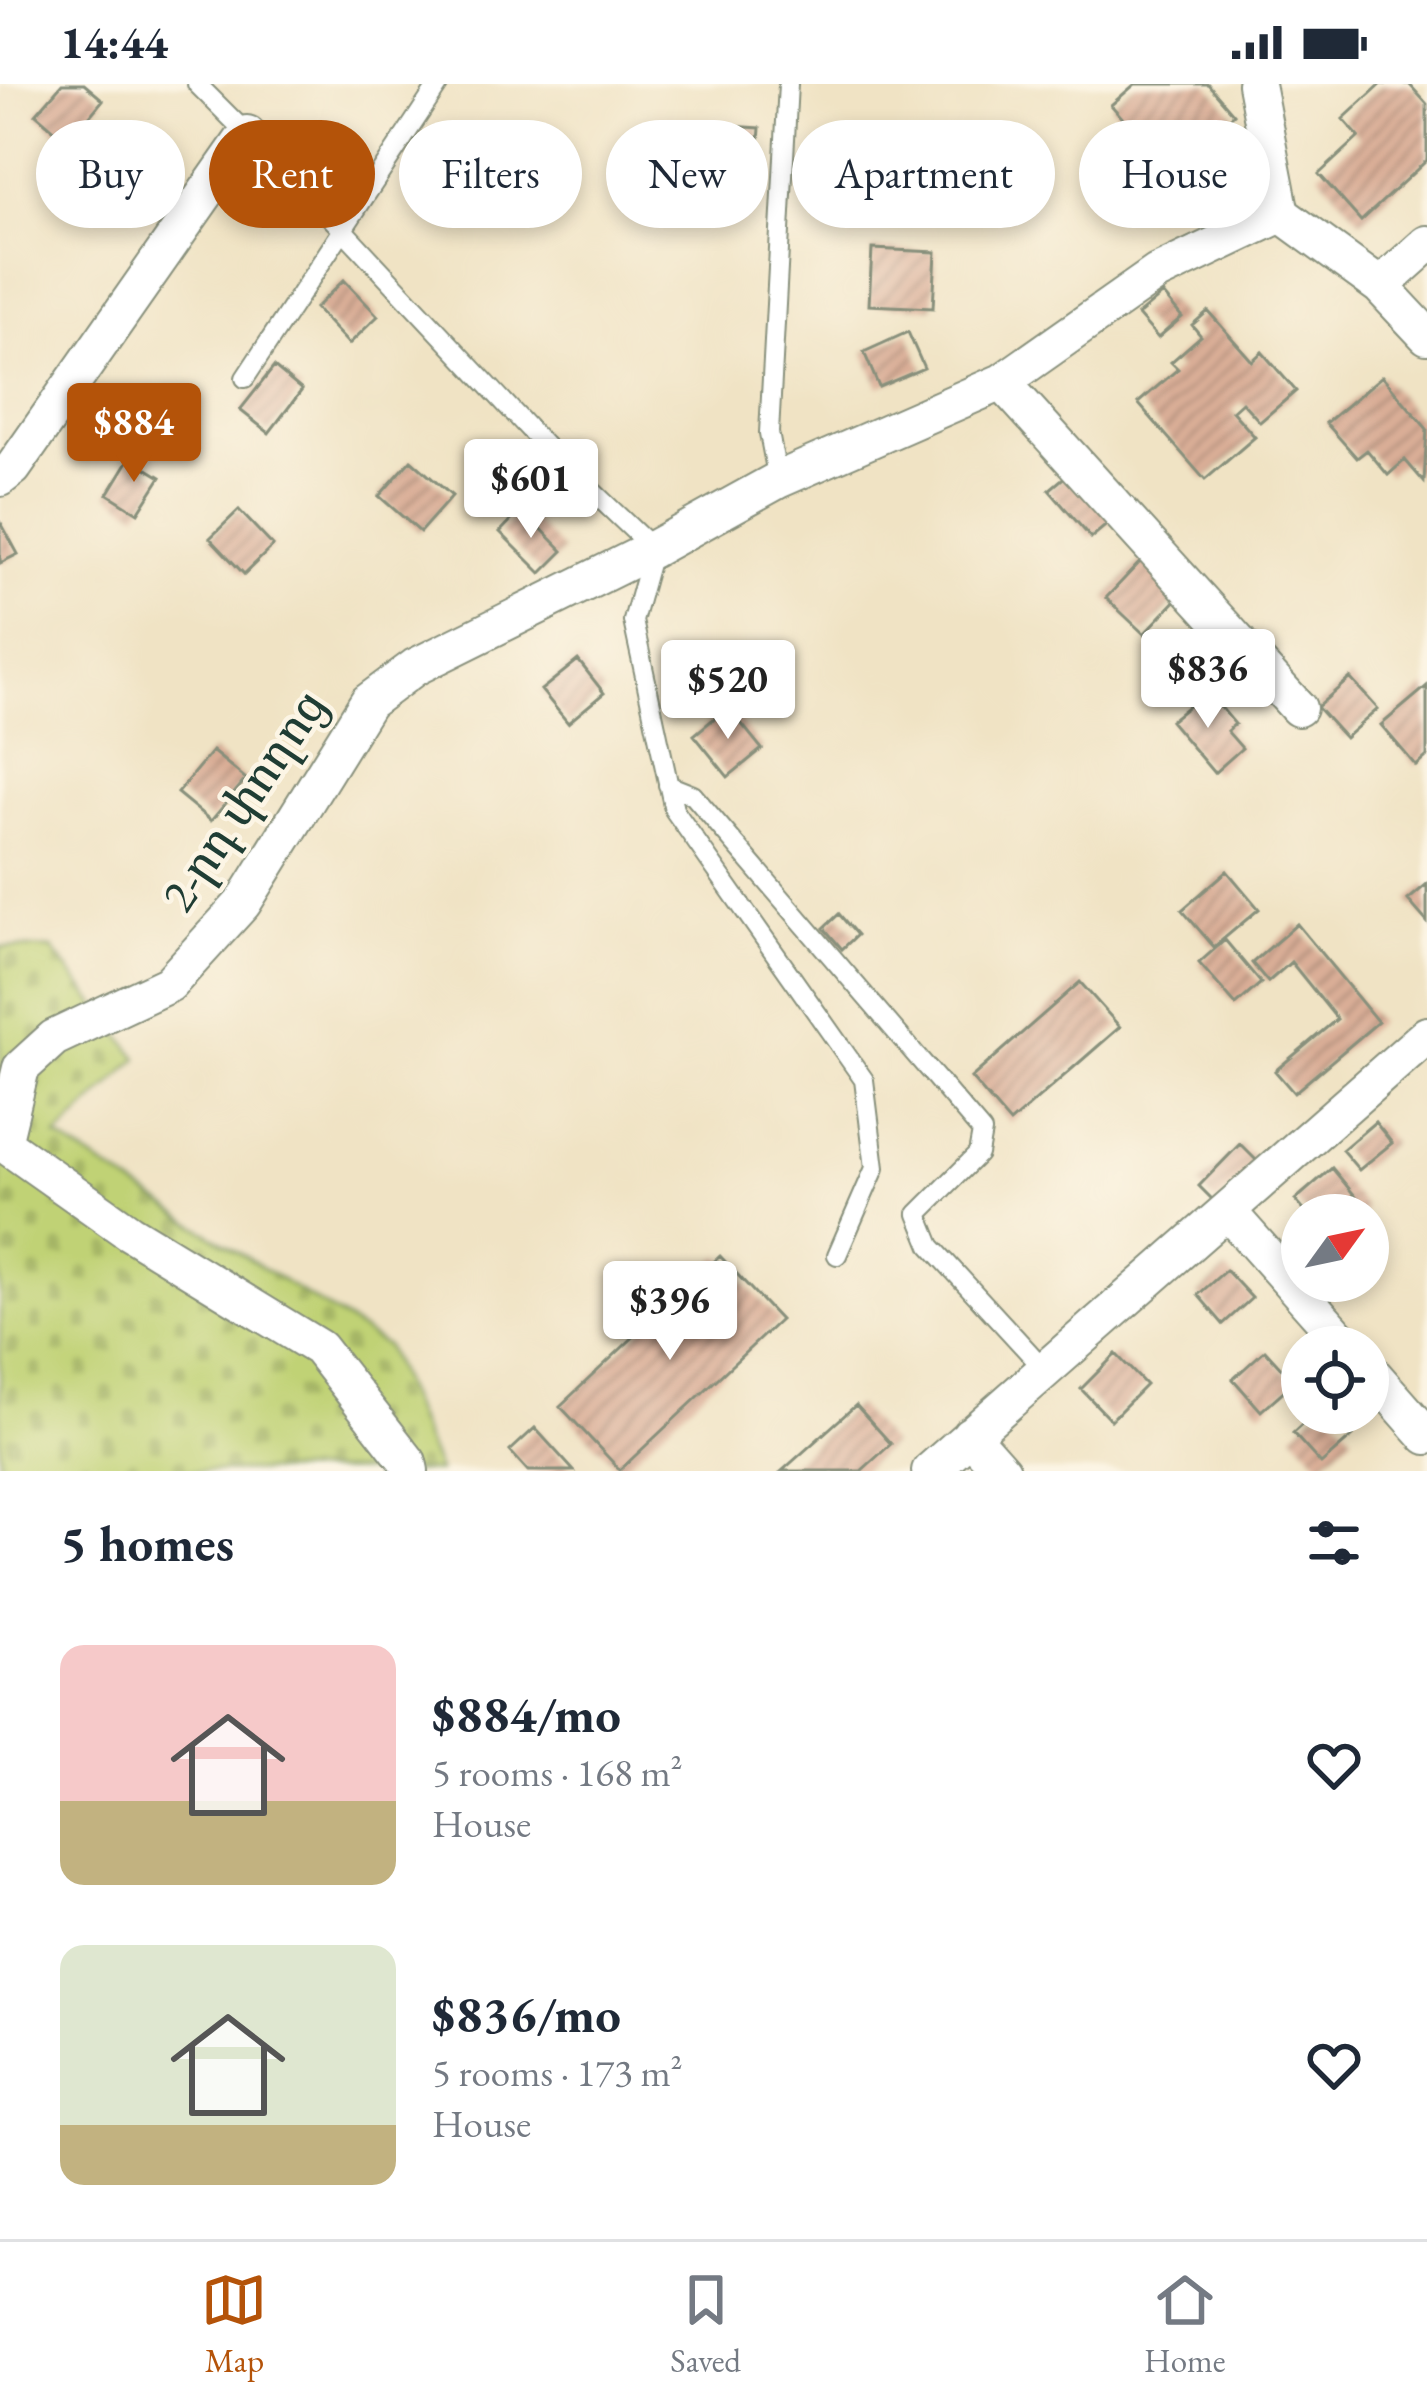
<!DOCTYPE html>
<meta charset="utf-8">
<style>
:root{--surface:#fff;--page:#f6f6f7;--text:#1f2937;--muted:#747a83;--line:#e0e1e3;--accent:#b45309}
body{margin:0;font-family:"EB Garamond","Noto Serif Armenian",serif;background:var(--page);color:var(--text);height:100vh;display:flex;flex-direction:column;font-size:45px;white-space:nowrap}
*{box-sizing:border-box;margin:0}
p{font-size:39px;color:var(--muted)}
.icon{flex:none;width:66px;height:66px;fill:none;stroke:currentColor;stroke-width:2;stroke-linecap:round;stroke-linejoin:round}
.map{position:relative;height:1387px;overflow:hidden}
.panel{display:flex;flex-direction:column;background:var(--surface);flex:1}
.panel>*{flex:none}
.guide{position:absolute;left:36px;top:36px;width:1356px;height:108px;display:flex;gap:24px}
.needle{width:78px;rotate:57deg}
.buttons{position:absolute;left:1281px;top:1110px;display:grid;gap:24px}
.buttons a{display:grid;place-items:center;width:108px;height:108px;border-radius:50%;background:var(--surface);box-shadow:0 6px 18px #0003;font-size:60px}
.price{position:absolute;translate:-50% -102px;padding:0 27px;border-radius:12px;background:#fff;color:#222;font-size:39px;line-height:78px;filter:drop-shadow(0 3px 6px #0008)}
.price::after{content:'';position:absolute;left:50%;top:72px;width:36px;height:27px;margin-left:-18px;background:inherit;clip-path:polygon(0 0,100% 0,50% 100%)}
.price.active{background:var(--accent);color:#fff}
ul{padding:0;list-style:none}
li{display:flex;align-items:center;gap:36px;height:300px;padding:0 60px}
li span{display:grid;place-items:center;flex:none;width:336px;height:240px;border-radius:24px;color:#555}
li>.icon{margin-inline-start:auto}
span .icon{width:144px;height:144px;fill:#fffc;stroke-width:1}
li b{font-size:51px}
h2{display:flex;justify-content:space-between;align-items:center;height:144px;padding:0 60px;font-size:51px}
.chip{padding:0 42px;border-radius:54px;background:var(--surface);box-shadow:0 6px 18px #0003;font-size:42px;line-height:108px}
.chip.active{background:var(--accent);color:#fff}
.status{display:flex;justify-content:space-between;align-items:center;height:84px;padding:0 60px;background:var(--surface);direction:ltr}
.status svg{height:33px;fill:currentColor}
.menu{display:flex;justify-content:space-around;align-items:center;height:168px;border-top:3px solid var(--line);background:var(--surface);font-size:33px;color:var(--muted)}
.menu a{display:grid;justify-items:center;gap:6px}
.menu .active{color:var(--accent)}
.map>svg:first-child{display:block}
.cemetery{fill:url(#cemetery-stones);stroke:#708854;stroke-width:3}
.building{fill:url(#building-hatch)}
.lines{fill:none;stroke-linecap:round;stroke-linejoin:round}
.lane-casing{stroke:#88907c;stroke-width:22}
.street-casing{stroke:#88907c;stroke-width:40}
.lane{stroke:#fff;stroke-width:18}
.street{stroke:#fff;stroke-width:36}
.labels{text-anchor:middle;stroke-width:9;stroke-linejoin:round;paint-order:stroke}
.street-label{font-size:48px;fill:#1f3d34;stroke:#fcf5e5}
</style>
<div class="status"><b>14:44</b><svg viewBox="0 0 49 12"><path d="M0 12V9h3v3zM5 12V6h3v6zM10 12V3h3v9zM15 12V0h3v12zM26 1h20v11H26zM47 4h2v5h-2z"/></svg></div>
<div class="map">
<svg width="1427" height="1387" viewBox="0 0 1427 1387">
<defs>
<pattern id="cemetery-stones" width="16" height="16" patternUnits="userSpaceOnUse" patternTransform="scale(3)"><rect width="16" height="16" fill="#c0d275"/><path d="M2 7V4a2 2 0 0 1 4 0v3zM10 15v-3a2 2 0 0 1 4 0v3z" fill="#a5b566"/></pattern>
<pattern id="building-hatch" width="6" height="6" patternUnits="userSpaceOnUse" patternTransform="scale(3)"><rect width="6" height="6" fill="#daae97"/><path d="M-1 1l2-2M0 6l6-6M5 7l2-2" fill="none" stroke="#b08f7c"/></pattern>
</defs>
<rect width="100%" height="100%" fill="#fcf5e5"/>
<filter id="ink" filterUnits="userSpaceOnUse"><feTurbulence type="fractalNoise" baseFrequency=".00833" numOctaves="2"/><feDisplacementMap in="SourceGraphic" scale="24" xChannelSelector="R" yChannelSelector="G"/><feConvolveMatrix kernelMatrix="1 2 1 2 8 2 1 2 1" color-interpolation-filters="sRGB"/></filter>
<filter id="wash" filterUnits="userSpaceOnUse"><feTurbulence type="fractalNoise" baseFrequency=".004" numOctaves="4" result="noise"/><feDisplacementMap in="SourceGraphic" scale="48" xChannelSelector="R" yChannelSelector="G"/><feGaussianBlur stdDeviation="2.7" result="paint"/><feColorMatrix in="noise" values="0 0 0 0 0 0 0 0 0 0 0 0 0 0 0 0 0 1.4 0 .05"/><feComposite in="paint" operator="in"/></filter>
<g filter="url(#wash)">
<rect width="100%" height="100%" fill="#f0e3c4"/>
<path class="cemetery" d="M0 863 52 865 138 974 57 1053 386 1262 438 1387H0Z"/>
<g id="blocks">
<path class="building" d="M62 0H84L103 16 68 58 36 30Z
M1135 0H1208L1234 30 1170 88 1111 21Z
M1381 0H1409L1427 20V76L1361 137 1319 90 1359 53 1343 35Z
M714 41 760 44 756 95 710 91Z
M872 165 936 168 933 224 869 221Z
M344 196 378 232 349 260 315 224Z
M1163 210 1182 233 1158 254 1138 231Z
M1208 227 1252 277 1262 268 1296 307 1260 338 1242 318 1232 327 1255 353 1205 396 1138 319 1178 285 1171 278 1201 252 1192 241Z
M908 248 924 284 879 303 864 268Z
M274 283 302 306 269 349 240 326Z
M1382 292 1427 345 1424 398 1405 376 1388 391 1367 366 1357 374 1326 339Z
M130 374 161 393 138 429 108 410Z
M411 376 452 412 420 448 379 412Z
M1074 385 1116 433 1091 454 1049 406Z
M522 425 563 467 541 489 500 448Z
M239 426 273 462 244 490 210 454Z
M0 437 18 470 0 479Z
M1142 476 1180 512 1144 550 1106 514Z
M578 576 604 609 568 639 541 606Z
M1350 594 1378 625 1345 654 1317 623Z
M1427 602V672L1416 682 1381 641Z
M1207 607 1235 640 1227 647 1242 664 1214 689 1170 637Z
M728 623 762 665 728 693 694 651Z
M212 667 246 695 211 737 177 709Z
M1227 787 1259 825 1214 863 1182 826Z
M1427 800V838L1408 816Z
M839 830 857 851 842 865 824 844Z
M1297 840 1378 938 1294 1009 1275 987 1337 935 1291 878 1268 898 1252 879Z
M1225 856 1261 899 1236 921 1199 879Z
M1080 898 1120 943 1010 1039 971 994Z
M1375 1038 1392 1059 1359 1086 1342 1066Z
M1240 1060 1257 1077 1216 1119 1199 1102Z
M1332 1084 1366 1125 1359 1131H1308L1295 1116Z
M720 1172 780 1236 620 1386 560 1322Z
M1226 1186 1252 1214 1223 1240 1198 1211Z
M1265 1266 1294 1298 1261 1327 1233 1295Z
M1116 1270 1146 1301 1111 1336 1081 1305Z
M856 1321 891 1360 861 1387H782Z
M1315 1329H1333L1353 1352 1321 1380 1293 1349Z
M535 1344 574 1387H528L510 1367Z"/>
</g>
</g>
<g filter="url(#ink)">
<use href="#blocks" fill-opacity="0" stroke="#88907c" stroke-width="3"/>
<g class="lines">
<g class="lane-casing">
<path id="lane" d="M197 0 344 147 544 361 653 465 633 537 674 726 864 996 875 1084 837 1171
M245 294 439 0
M778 396 769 349 788 0
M668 701 693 711 982 1048 978 1070 918 1130 931 1162 1045 1286"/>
</g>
<g class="street-casing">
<path id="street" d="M1256 0 1281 130
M1281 130 1380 202 1427 252
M1380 202 1427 160
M1002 298 1298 624
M0 394 13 384 247 50
M1228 1128 1348 1263
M1368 1285 1427 1352
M970 1351 1002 1387
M410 1387 408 1378 319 1264 129 1148 3 1059 21 984 54 954 169 900 243 819 368 618 415 583 653 465 778 396 1002 298 1157 189 1281 130
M930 1387 1427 951"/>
</g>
<use href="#lane" class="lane"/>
<use href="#street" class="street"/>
</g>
</g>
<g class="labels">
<g class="street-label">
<text transform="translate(243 716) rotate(-56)" y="17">2-րդ փողոց</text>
</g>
</g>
</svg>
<div class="buttons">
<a><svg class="needle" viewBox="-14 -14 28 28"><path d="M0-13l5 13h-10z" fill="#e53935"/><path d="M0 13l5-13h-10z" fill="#747a83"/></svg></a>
<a><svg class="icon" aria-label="locate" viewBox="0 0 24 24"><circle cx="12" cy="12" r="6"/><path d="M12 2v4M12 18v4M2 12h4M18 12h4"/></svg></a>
</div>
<b class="price active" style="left:134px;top:401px">$884</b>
<b class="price" style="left:531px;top:457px">$601</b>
<b class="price" style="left:1208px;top:647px">$836</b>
<b class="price" style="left:728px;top:658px">$520</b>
<b class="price" style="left:670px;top:1279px">$396</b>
<div class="guide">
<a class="chip">Buy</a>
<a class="chip active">Rent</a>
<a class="chip">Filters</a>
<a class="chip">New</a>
<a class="chip">Apartment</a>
<a class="chip">House</a>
</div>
</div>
<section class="panel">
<h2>5 homes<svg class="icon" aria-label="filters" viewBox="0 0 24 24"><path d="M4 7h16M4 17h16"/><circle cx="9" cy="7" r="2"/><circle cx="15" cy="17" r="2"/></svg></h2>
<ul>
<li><span style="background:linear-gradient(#f6c9c9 65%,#c2b280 0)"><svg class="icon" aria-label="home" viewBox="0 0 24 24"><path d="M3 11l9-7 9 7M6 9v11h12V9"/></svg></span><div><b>$884/mo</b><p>5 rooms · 168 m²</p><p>House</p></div><svg class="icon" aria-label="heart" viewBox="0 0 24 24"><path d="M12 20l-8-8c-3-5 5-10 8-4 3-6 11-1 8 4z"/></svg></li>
<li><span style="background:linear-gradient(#dfe7d0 75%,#c2b280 0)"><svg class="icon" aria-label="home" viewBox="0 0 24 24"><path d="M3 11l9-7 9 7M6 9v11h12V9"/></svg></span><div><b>$836/mo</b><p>5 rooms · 173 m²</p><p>House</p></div><svg class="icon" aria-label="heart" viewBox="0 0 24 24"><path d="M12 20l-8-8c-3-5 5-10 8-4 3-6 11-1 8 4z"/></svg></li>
</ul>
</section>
<nav class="menu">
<a class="active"><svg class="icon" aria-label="map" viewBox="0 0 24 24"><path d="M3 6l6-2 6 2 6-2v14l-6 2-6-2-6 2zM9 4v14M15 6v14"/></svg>Map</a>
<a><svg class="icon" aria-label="saved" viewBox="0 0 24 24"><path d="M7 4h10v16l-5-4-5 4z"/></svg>Saved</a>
<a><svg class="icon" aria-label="home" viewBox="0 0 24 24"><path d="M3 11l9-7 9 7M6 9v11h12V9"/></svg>Home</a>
</nav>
